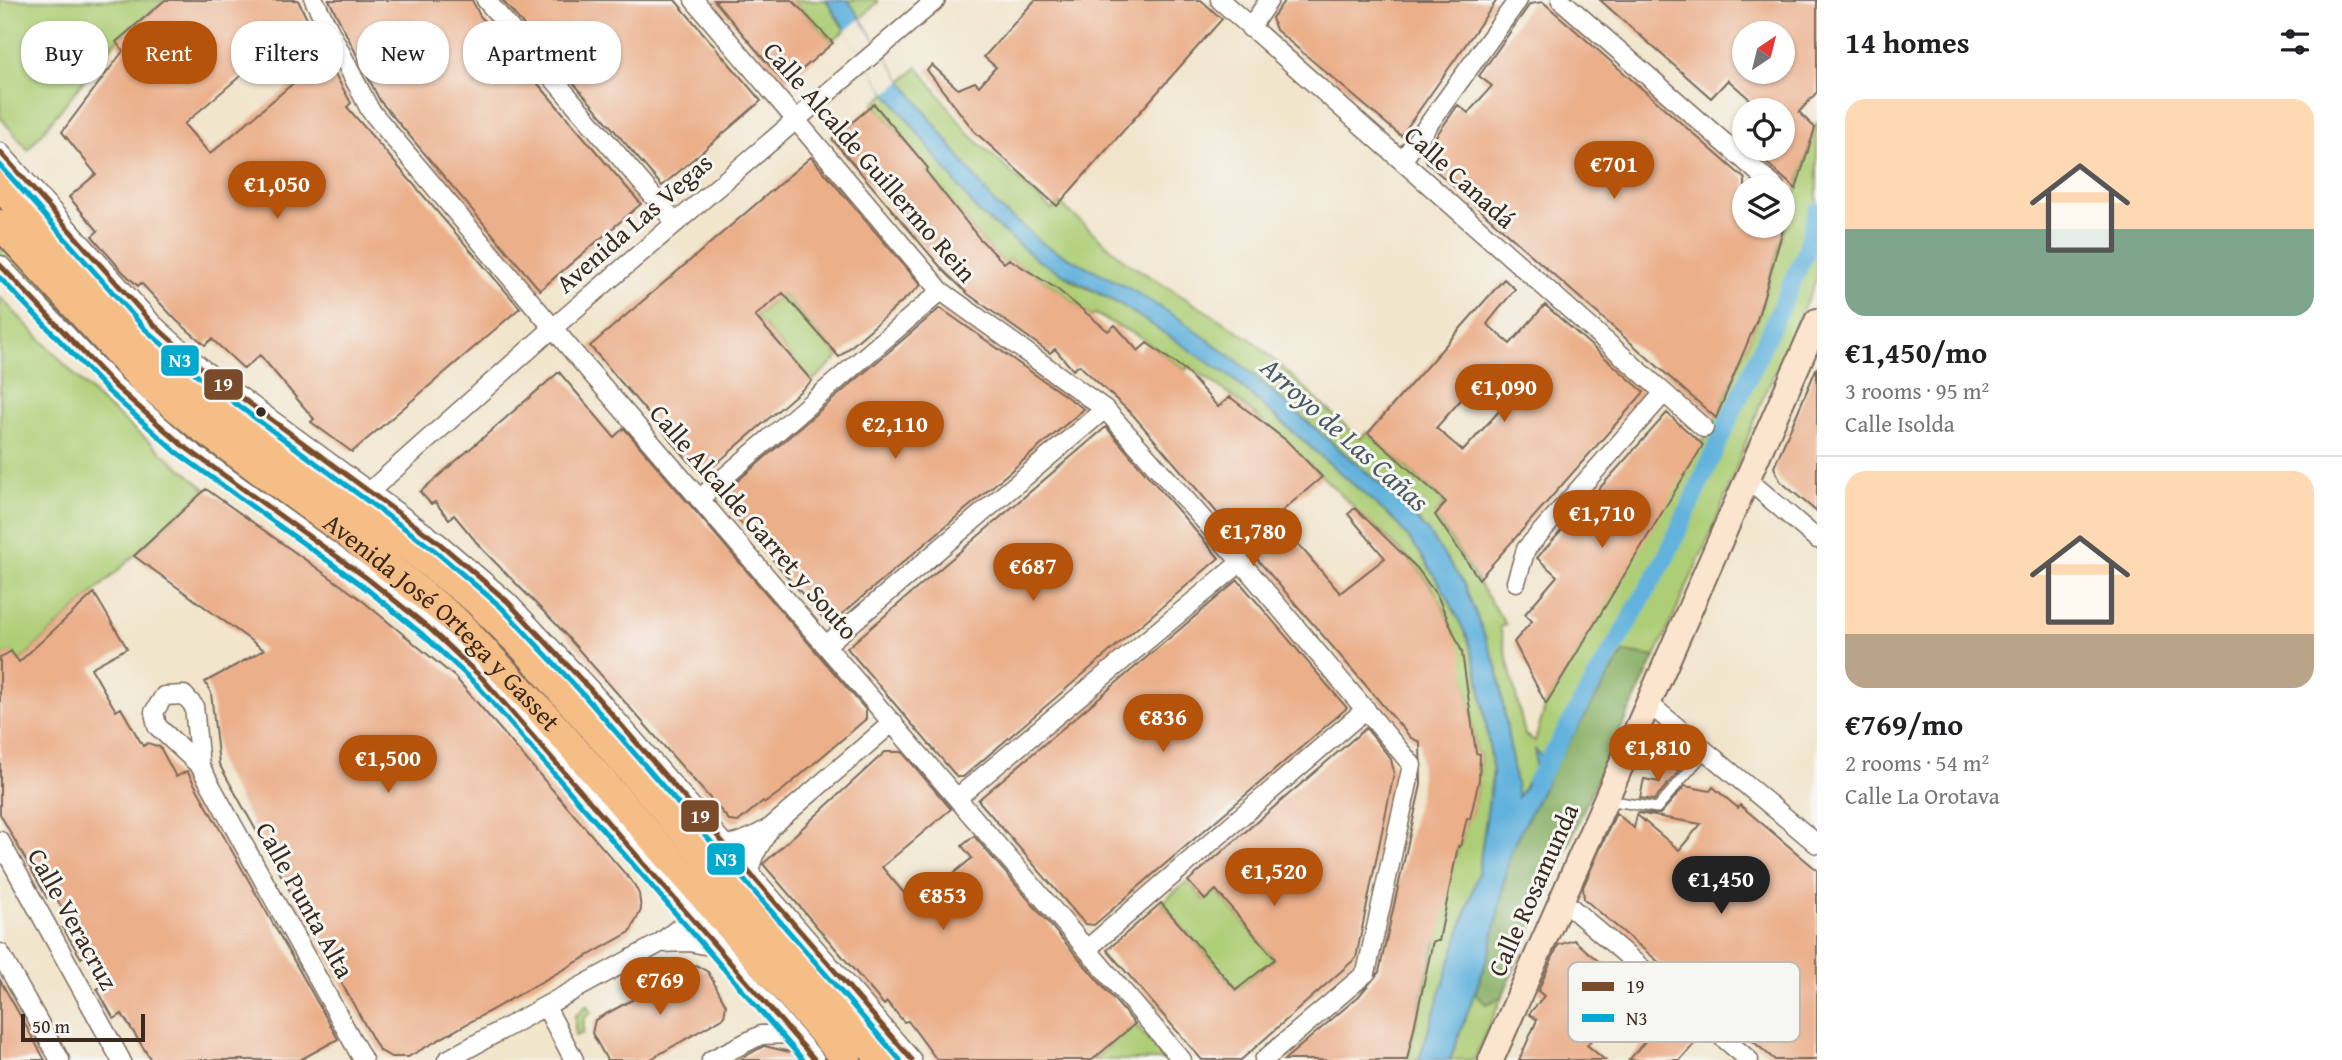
<!DOCTYPE html>
<meta charset="utf-8">
<style>
:root{--surface:#fff;--page:#f2f2f2;--text:#202124;--muted:#757577;--line:#e0e0e0;--accent:#b45309}
body{margin:0;font-family:"Gentium Book Plus",serif;background:var(--page);color:var(--text);height:100vh;display:flex;flex-direction:column;font-size:26px;white-space:nowrap}
*{box-sizing:border-box;margin:0}
p{font-size:23px;color:var(--muted)}
.icon{flex:none;width:38px;height:38px;fill:none;stroke:currentColor;stroke-width:2;stroke-linecap:round;stroke-linejoin:round}
.map{position:relative;flex:1;overflow:hidden}
.drawer{display:flex;flex-direction:column;background:var(--surface);width:525px}
.drawer>*{flex:none}
.banner{position:absolute;left:21px;top:21px;width:665px;height:63px;display:flex;gap:14px}
.needle{width:46px;rotate:35deg}
.controls{position:absolute;left:1732px;top:21px;display:grid;gap:14px}
.controls a{display:grid;place-items:center;width:63px;height:63px;border-radius:50%;background:var(--surface);box-shadow:0 2px 5px #0004;font-size:35px}
.scale{position:absolute;left:21px;bottom:18px;width:124px;box-sizing:border-box;padding-left:7px;border:4px solid #3b2a1e;border-top:0;font-size:19px;line-height:24px;white-space:nowrap;color:#3b2a1e;-webkit-text-stroke:5px #f6f6f2;paint-order:stroke}
.price{position:absolute;translate:-50% -60px;padding:0 16px;border-radius:24px;background:var(--accent);color:#fff;font-size:23px;line-height:46px;filter:drop-shadow(0 2px 4px #0008)}
.price::after{content:'';position:absolute;left:50%;top:42px;width:21px;height:16px;margin-left:-10px;background:inherit;clip-path:polygon(0 0,100% 0,50% 100%)}
.price.selected{background:#222;color:#fff}
ul{padding:0;list-style:none}
li{display:grid;align-content:center;gap:14px;height:371px;padding:0 28px}
li+li{border-top:2px solid var(--line)}
li span{display:grid;place-items:center;height:217px;border-radius:21px;color:#555}
li>.icon{margin-inline-start:auto}
span .icon{width:126px;height:126px;fill:#fffc;stroke-width:1}
li b{font-size:30px}
h2{display:flex;justify-content:space-between;align-items:center;height:84px;padding:0 28px;font-size:30px}
.tag{padding:0 24px;border-radius:28px;background:var(--surface);box-shadow:0 2px 5px #0004;font-size:24px;line-height:63px}
.tag.selected{background:var(--accent);color:#fff}
main{display:flex;flex:1;min-height:0}
.map>svg:first-child{display:block}
.green{fill:#adce76;stroke:#747c4a;stroke-width:2}
.forest{fill:#8ab167;stroke:#626e42;stroke-width:2}
.water{fill:#62b2dd;stroke:#4e6e7e;stroke-width:2}
.pier{fill:#f1e5cc}
.lines{fill:none;stroke-linecap:round;stroke-linejoin:round}
.canal{stroke:#62b2dd;stroke-width:18}
.building{fill:#ebaf8a;fill-rule:evenodd}
.lane-casing{stroke:#7b6b5b;stroke-width:12}
.street-casing{stroke:#7b6b5b;stroke-width:21}
.secondary-casing{stroke:#7b6b5b;stroke-width:28}
.primary-casing{stroke:#7b6b5b;stroke-width:32}
.lane{stroke:#fff;stroke-width:9}
.street{stroke:#fff;stroke-width:18}
.secondary{stroke:#fbe5cf;stroke-width:24}
.primary{stroke:#f6be87;stroke-width:28}
.bus-1-casing{stroke:#f6f6f2;stroke-width:10}
.bus-2-casing{stroke:#f6f6f2;stroke-width:10}
.bus-1{stroke:#7a4b2a;stroke-width:5}
.bus-2{stroke:#00a9ce;stroke-width:5}
.bus-dot{fill:#3b2a1e;stroke:#f6f6f2;stroke-width:2.5}
.labels{text-anchor:middle;stroke-width:6;stroke-linejoin:round;paint-order:stroke}
.street-label{font-size:26px;fill:#3b2a1e;stroke:#f6f6f2}
.water-label{font-size:28px;font-style:italic;fill:#495a61;stroke:#f6f6f2}
.key{fill:#f6f6f2;stroke:#beb9b2;stroke-width:2}
.key-label{font-size:19px;fill:#3b2a1e}
.line-badge{stroke:#f6f6f2;stroke-width:2.5}
.badge-label{font-size:19px;text-anchor:middle;font-weight:bold;fill:#fff}
</style>
<main>
<div class="map">
<svg width="1817" height="1060" viewBox="0 0 1817 1060">
<rect width="100%" height="100%" fill="#f6f6f2"/>
<filter id="ink" filterUnits="userSpaceOnUse"><feTurbulence type="fractalNoise" baseFrequency=".0143" numOctaves="2"/><feDisplacementMap in="SourceGraphic" scale="14" xChannelSelector="R" yChannelSelector="G"/><feConvolveMatrix kernelMatrix="1 2 1 2 8 2 1 2 1" color-interpolation-filters="sRGB"/></filter>
<filter id="wash" filterUnits="userSpaceOnUse"><feTurbulence type="fractalNoise" baseFrequency=".00686" numOctaves="4" result="noise"/><feDisplacementMap in="SourceGraphic" scale="28" xChannelSelector="R" yChannelSelector="G"/><feGaussianBlur stdDeviation="1.57" result="paint"/><feColorMatrix in="noise" values="0 0 0 0 0 0 0 0 0 0 0 0 0 0 0 0 0 1.4 0 .05"/><feComposite in="paint" operator="in"/></filter>
<g filter="url(#wash)">
<rect width="100%" height="100%" fill="#f1e5cc"/>
<path class="green" d="M0 0H165L115 42 28 150 0 117Z
M792 0H826L845 31 831 41Z
M848 0H877L878 2 860 19Z
M918 67 969 134 1052 210 1060 203 1125 261 1251 339 1360 439 1367 432 1445 502 1435 515 1506 625 1500 627 1525 735 1535 741 1546 704 1716 418 1757 320 1817 121V278L1760 405 1715 524 1655 657 1624 652 1553 768 1535 751V769L1518 799 1497 667 1428 532 1403 504 1237 361 1181 320 1127 287 1046 246 996 205 902 81Z
M887 93 979 213 1074 282 1123 306 1228 375 1394 520 1418 550 1447 596 1468 639 1479 677 1493 772 1478 874 1419 1060H1407L1458 846H1460L1467 818H1470L1479 780 1480 754 1476 753C1468 698 1464 648 1439 599 1422 566 1389 541 1363 516 1308 463 1254 406 1189 367L1185 370 1140 337 1095 314 1091 317 1057 289 1009 259 1004 263 979 238 926 171 928 168 874 104Z
M0 236 366 560 362 565C282 507 198 453 124 387 80 346 40 300 0 255Z
M783 293 839 357 812 381 755 316Z
M0 297 96 397 206 489 19 662 11 652 0 658Z
M1188 881 1204 900 1216 890 1275 959 1236 990 1161 903Z
M1475 992 1486 1004 1502 997 1474 1060H1450Z
M587 1005 591 1012 584 1019 583 1033 575 1036V1016Z
M1135 1024 1166 1060H1092Z"/>
<path class="forest" d="M1624 652 1655 657 1593 788 1502 997 1486 1004 1475 993 1491 948 1510 853 1553 768Z"/>
<path class="water" d="M826 0H848L902 81 996 205 1046 246 1127 287 1181 320 1237 361 1403 504 1428 532 1464 584 1497 667 1518 797 1535 769V750L1553 768 1510 853 1491 948 1450 1060H1419L1478 874 1493 772 1479 677 1468 639 1447 596 1418 550 1394 520 1228 375 1123 306 1039 261 979 213 887 93Z"/>
<path class="pier" d="M860 19 902 81 887 93 845 31Z"/>
<g class="lines">
<path class="canal" d="M1536 782 1666 557 1805 254 1817 211"/>
</g>
<g id="blocks">
<path class="building" d="M165 0H298L307 19 184 124 210 154 325 56 351 103 347 107 520 308 352 452 311 422 314 419 260 355 244 369 212 339 205 345 177 321 141 283 138 286 122 271 92 236 98 231 69 197 96 174 62 132 123 51 116 42Z
M329 0H472L480 16 641 204 540 290 380 101Z
M502 0H675L761 101 662 186Z
M714 0H792L833 43 785 84Z
M1035 0H1201L1222 19 1057 206 975 132 927 70 932 65 958 89 975 82 979 86 996 67 984 57Z
M1285 0H1497L1401 136 1276 30 1272 18Z
M1600 0H1817V92L1799 112 1815 128 1796 189 1751 149H1783V110H1762L1728 80 1711 98ZM1745 33H1783V72H1745Z
M1543 2 1745 179V226H1784L1757 320 1716 418 1427 163 1424 153 1458 105 1468 113 1492 86 1479 76 1530 4Z
M874 104 928 168 926 171 979 238 1004 263 1009 259 1057 289 1108 331 1115 325 1138 351 1147 343 1185 370 1218 407 1230 397 1287 441 1322 477 1275 517 1340 593 1385 558 1348 514 1355 508 1417 568 1438 597 1462 652 1476 753 1480 754 1479 780 1470 819 1467 818 1460 847 1458 846 1439 941H1433L1407 1060H1284L1359 996 1379 972 1421 785 1420 742 1411 738 1133 415 1079 365 1073 370 1055 349 1050 353 968 294 943 270 832 139Z
M811 157 921 285 839 357 783 293 755 316 812 381 715 465 699 473 590 346Z
M1504 279 1515 289 1487 324 1510 344 1545 305 1644 392 1479 579 1435 515 1446 502 1368 433ZM1474 385 1501 409 1463 451 1436 428Z
M940 308 1084 409 829 625 722 501V494Z
M1817 367V512L1780 481 1774 467Z
M559 372 614 437 624 428 866 710V719L783 790 765 803 763 801 738 822 730 821 556 624 482 549 454 515 449 519 435 502 431 504 420 492Z
M1667 413 1703 445 1546 704 1514 642 1532 621 1525 614 1557 576 1537 558Z
M1106 427 1219 558 963 777H957L847 648Z
M206 489 359 598 455 677 634 884 639 894 641 910 630 932 408 1057H391L379 1050 219 764 211 693 205 682 264 650 134 556Z
M1238 580 1347 708 1094 925 1085 924 978 800Z
M94 593 127 648 91 668 116 711 121 708 143 746 148 743 160 747 176 777 187 771 338 1039 300 1060H151L122 1014 114 1019 97 989 103 986 95 971 86 955 81 958 63 928 71 924 54 894 47 898 0 814V658L11 651 19 662Z
M1366 728 1391 759 1394 773 1356 958 1241 1060H1202L1107 950 1161 903 1236 990 1275 959 1216 890 1205 900 1188 881Z
M885 752H902L951 809 882 867 909 899 926 884 932 891 972 858 962 846 974 836 1135 1024 1092 1060H937L908 1021 904 1022 887 1002 884 1005 763 864Z
M1663 767 1680 770 1654 800 1640 798 1644 779 1660 782Z
M1685 786 1710 791 1713 787 1738 808 1740 805 1817 870V1060H1775L1584 899 1583 887 1616 813 1634 828 1637 815 1679 850 1701 824 1637 813 1660 814Z
M1574 940 1645 1001 1625 1024 1613 1014 1587 1045 1605 1060H1519L1537 1020 1529 1014 1544 996 1538 991 1558 945Z
M696 965 708 972 726 1005 724 1017 649 1060H607L592 1033 595 1020Z
M0 980 17 1010 45 1060H0Z
M1665 1018 1695 1043 1680 1060H1629Z
M764 1046 794 1053 800 1060H739Z"/>
</g>
</g>
<g filter="url(#ink)">
<use href="#blocks" fill-opacity="0" stroke="#7b6b5b" stroke-width="2"/>
<g class="lines">
<g class="lane-casing">
<path id="lane" d="M1607 800 1657 808 1706 751"/>
</g>
<g class="street-casing">
<path id="street" d="M314 0 370 110 574 353 1182 1060
M486 0 676 223
M694 0 941 291 1105 409 1241 562 1412 765 1366 973 1264 1060
M1220 0 1704 428
M1561 0 1775 187
M1250 28 1269 0
M0 152 152 323 204 370 439 543 507 601 589 688 912 1060
M1402 161 1518 0
M0 265 115 386 182 445 368 579 429 628 482 678 534 734 815 1060
M1747 479 1817 539
M699 499 941 291
M366 501 370 491 553 328 936 0
M1516 582 1526 549 1664 393
M826 645 1105 409
M1648 703 1817 844
M200 766 194 706 184 695 164 696 154 712 157 726 200 766 363 1060
M958 797 1241 562
M0 841 121 1060
M716 846C736 846 754 837 771 827L893 722
M746 880 754 855 769 830
M1561 899 1749 1060
M660 943 690 942 719 948
M1087 949 1366 709
M0 953 60 1060
M546 1007 574 1060
M447 1060 660 943 700 911
M711 1060 761 1035 792 1034"/>
</g>
<g class="secondary-casing">
<path id="secondary" d="M1491 1060 1817 321"/>
</g>
<g class="primary-casing">
<g id="primary">
<path d="M0 186 155 357 216 408 354 505 475 599 526 650 882 1060"/>
<path id="s1" d="M0 224 143 380 199 426 346 533 455 620 541 711 847 1060"/>
</g>
</g>
<use href="#lane" class="lane"/>
<use href="#street" class="street"/>
<use href="#secondary" class="secondary"/>
<use href="#primary" class="primary"/>
<g class="bus-1-casing">
<path id="bus-1" d="M0 152 152 323 204 370 439 543 507 601 589 688 912 1060
M0 265 115 386 182 445 368 579 429 628 482 678 815 1060"/>
</g>
<g class="bus-2-casing">
<path id="bus-2" d="M0 165 145 329 198 376 434 550 501 607 583 694 900 1060
M0 278 109 392 176 452 363 586 423 635 476 684 803 1060"/>
</g>
<use href="#bus-1" class="bus-1"/>
<use href="#bus-2" class="bus-2"/>
</g>
</g>
<circle class="bus-dot" cx="261" cy="412" r="6"/>
<g class="labels">
<g class="street-label">
<text transform="translate(870 162) rotate(49)" y="9">Calle Alcalde Guillermo Rein</text>
<text transform="translate(1460 177) rotate(42)" y="9">Calle Canadá</text>
<text transform="translate(634 223) rotate(-41)" y="9">Avenida Las Vegas</text>
<text transform="translate(754 522) rotate(49)" y="9">Calle Alcalde Garret y Souto</text>
<text dy="9" stroke="none"><textPath href="#s1" startOffset="597">Avenida José Ortega y Gasset</textPath></text>
<text transform="translate(1533 890) rotate(-66)" y="9">Calle Rosamunda</text>
<text transform="translate(305 900) rotate(61)" y="9">Calle Punta Alta</text>
<text transform="translate(73 919) rotate(61)" y="9">Calle Veracruz</text>
</g>
<g class="water-label">
<text transform="translate(1345 434) rotate(42)" y="10">Arroyo de Las Cañas</text>
</g>
</g>
<rect x="1568" y="962" width="232" height="80" rx="10" class="key"/>
<rect x="1582" y="982" width="32" height="9" fill="#7a4b2a"/>
<rect x="1582" y="1014" width="32" height="8" fill="#00a9ce"/>
<g class="key-label">
<text x="1626" y="993">19</text>
<text x="1626" y="1025">N3</text>
</g>
<g class="line-badge">
<rect x="160" y="344" width="40" height="33" rx="7" fill="#00a9ce"/>
<rect x="203" y="368" width="41" height="33" rx="7" fill="#7a4b2a"/>
<rect x="680" y="799" width="40" height="34" rx="7" fill="#7a4b2a"/>
<rect x="706" y="842" width="40" height="34" rx="7" fill="#00a9ce"/>
</g>
<g class="badge-label">
<text x="180" y="367">N3</text>
<text x="223" y="391">19</text>
<text x="700" y="823">19</text>
<text x="726" y="866">N3</text>
</g>
</svg>
<div class="controls">
<a><svg class="needle" viewBox="-14 -14 28 28"><path d="M0-13l5 13h-10z" fill="#e53935"/><path d="M0 13l5-13h-10z" fill="#757577"/></svg></a>
<a><svg class="icon" aria-label="locate" viewBox="0 0 24 24"><circle cx="12" cy="12" r="6"/><path d="M12 2v4M12 18v4M2 12h4M18 12h4"/></svg></a>
<a><svg class="icon" aria-label="layers" viewBox="0 0 24 24"><path d="M12 4l9 5-9 5-9-5zM3 14l9 5 9-5"/></svg></a>
</div>
<div class="scale">50 m</div>
<b class="price" style="left:1614px;top:201px">€701</b>
<b class="price" style="left:277px;top:221px">€1,050</b>
<b class="price" style="left:1504px;top:424px">€1,090</b>
<b class="price" style="left:895px;top:461px">€2,110</b>
<b class="price" style="left:1602px;top:550px">€1,710</b>
<b class="price" style="left:1253px;top:568px">€1,780</b>
<b class="price" style="left:1033px;top:603px">€687</b>
<b class="price" style="left:1163px;top:754px">€836</b>
<b class="price" style="left:1658px;top:784px">€1,810</b>
<b class="price" style="left:388px;top:795px">€1,500</b>
<b class="price" style="left:1274px;top:908px">€1,520</b>
<b class="price selected" style="left:1721px;top:916px">€1,450</b>
<b class="price" style="left:943px;top:932px">€853</b>
<b class="price" style="left:660px;top:1017px">€769</b>
<div class="banner">
<a class="tag">Buy</a>
<a class="tag selected">Rent</a>
<a class="tag">Filters</a>
<a class="tag">New</a>
<a class="tag">Apartment</a>
</div>
</div>
<section class="drawer">
<h2>14 homes<svg class="icon" aria-label="filters" viewBox="0 0 24 24"><path d="M4 7h16M4 17h16"/><circle cx="9" cy="7" r="2"/><circle cx="15" cy="17" r="2"/></svg></h2>
<ul>
<li><span style="background:linear-gradient(#ffd9b3 60%,#7fa58c 0)"><svg class="icon" aria-label="home" viewBox="0 0 24 24"><path d="M3 11l9-7 9 7M6 9v11h12V9"/></svg></span><div><b>€1,450/mo</b><p>3 rooms · 95 m²</p><p>Calle Isolda</p></div></li>
<li><span style="background:linear-gradient(#ffd9b3 75%,#b9a48a 0)"><svg class="icon" aria-label="home" viewBox="0 0 24 24"><path d="M3 11l9-7 9 7M6 9v11h12V9"/></svg></span><div><b>€769/mo</b><p>2 rooms · 54 m²</p><p>Calle La Orotava</p></div></li>
</ul>
</section>
</main>
